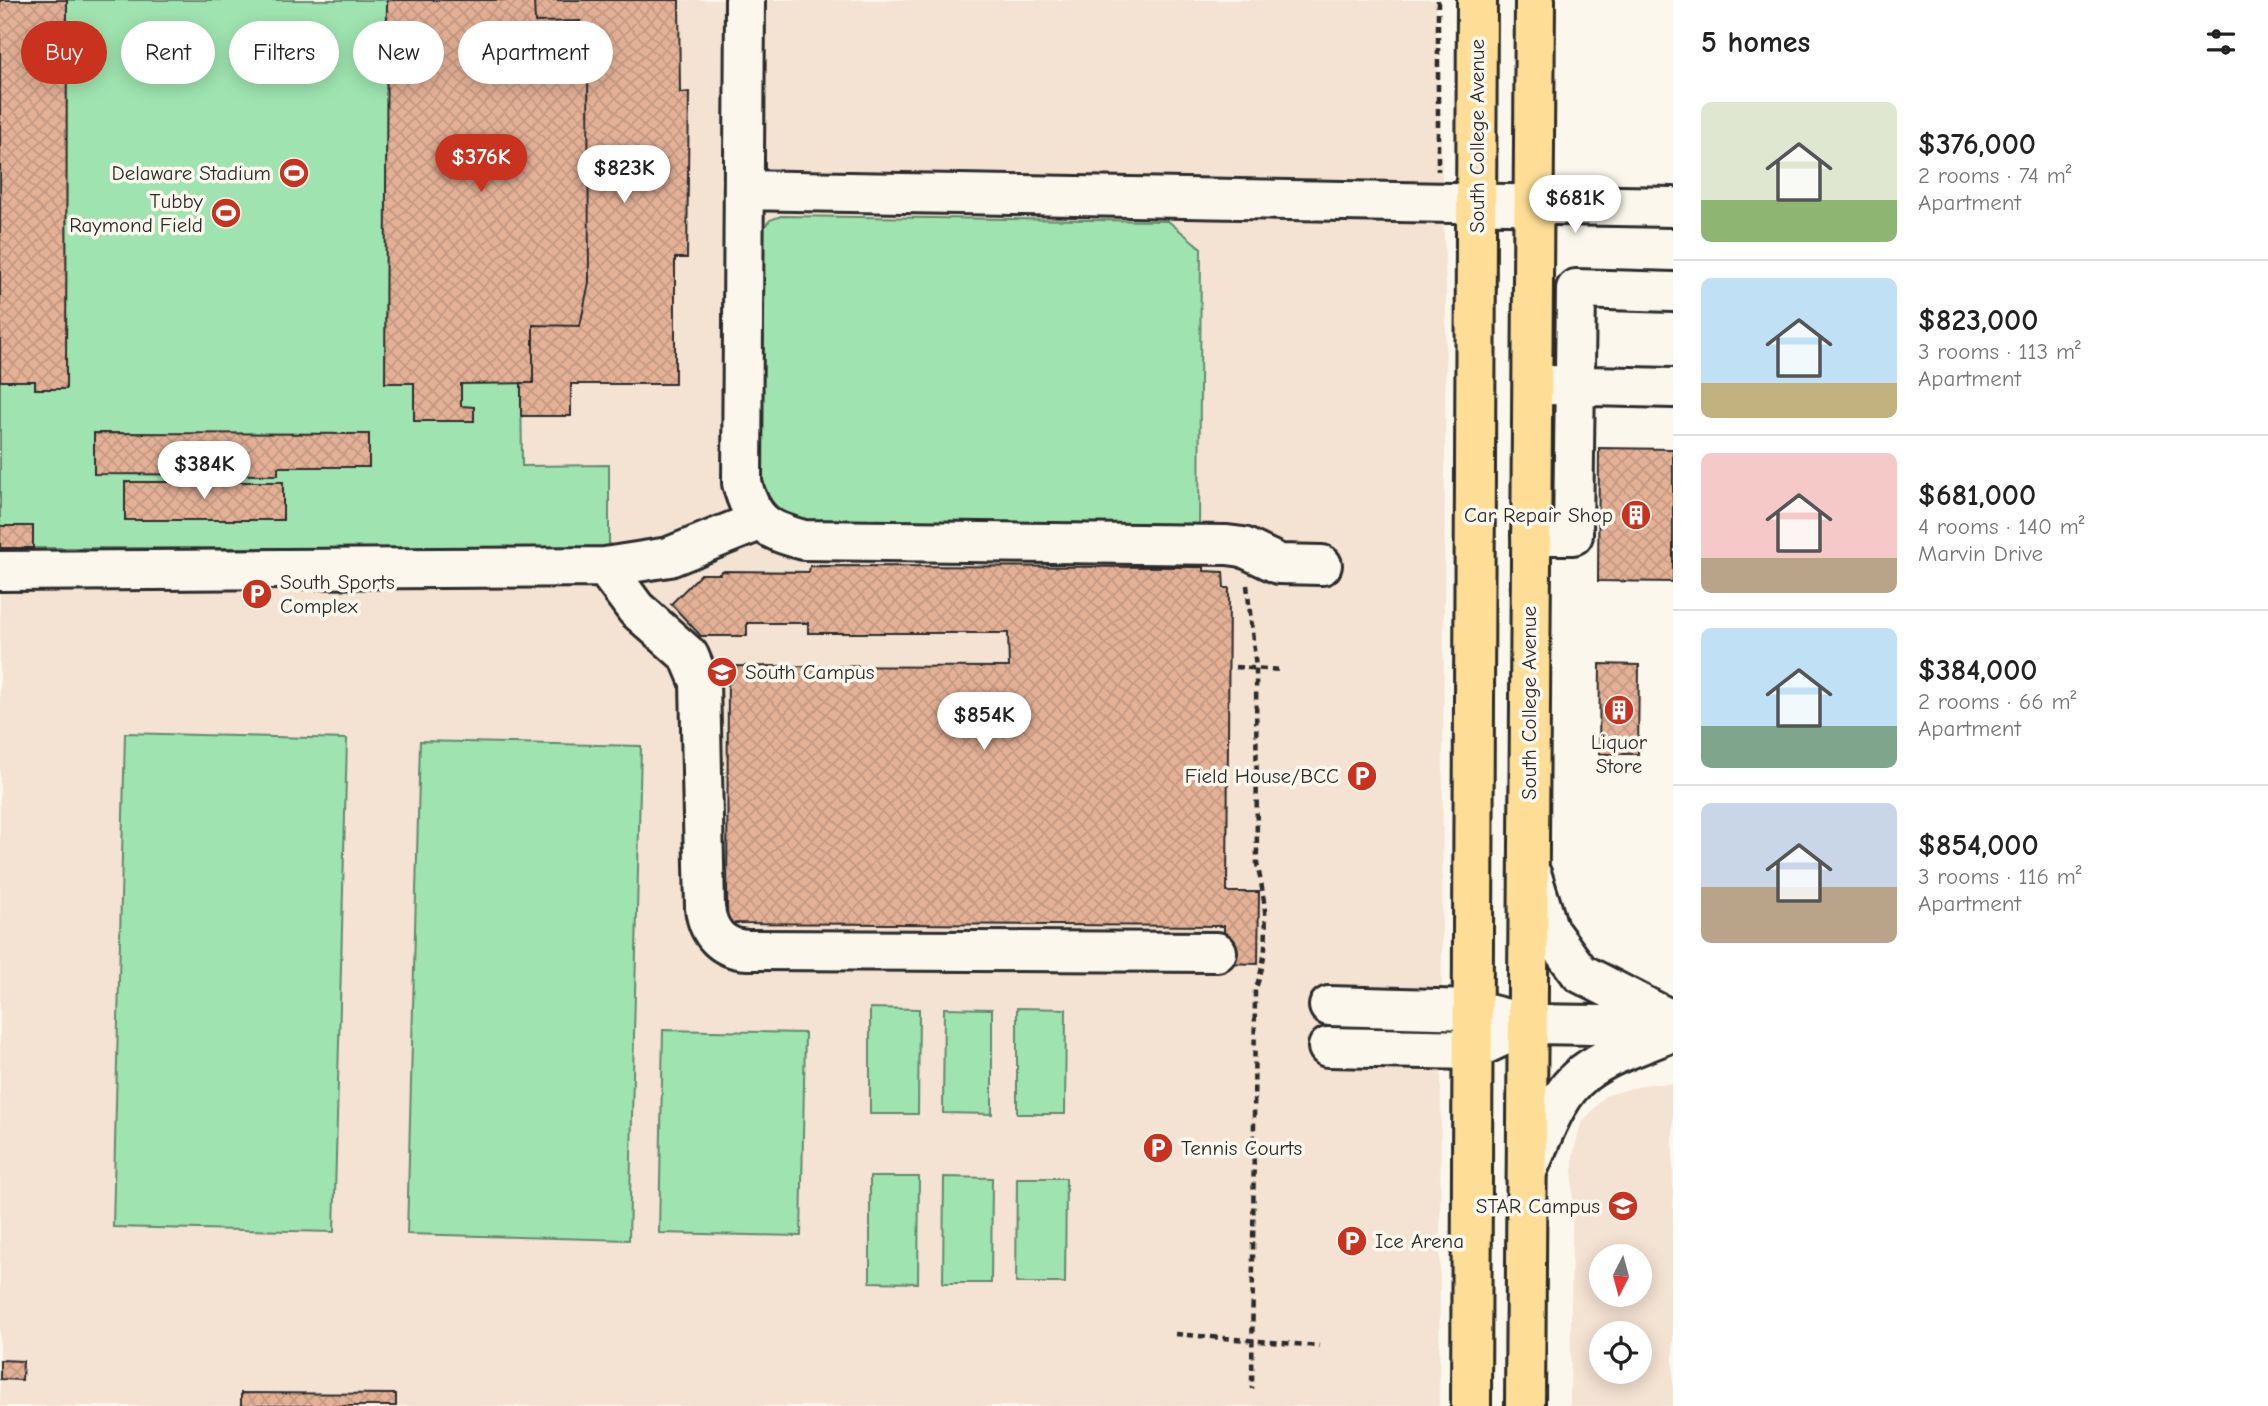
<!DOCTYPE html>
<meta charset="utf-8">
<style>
:root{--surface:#fff;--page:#f6f6f6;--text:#222;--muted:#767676;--line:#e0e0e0;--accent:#c8321e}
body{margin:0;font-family:"Comic Neue",sans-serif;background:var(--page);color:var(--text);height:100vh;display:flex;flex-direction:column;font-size:26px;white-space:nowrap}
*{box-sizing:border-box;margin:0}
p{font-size:23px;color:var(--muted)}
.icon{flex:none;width:38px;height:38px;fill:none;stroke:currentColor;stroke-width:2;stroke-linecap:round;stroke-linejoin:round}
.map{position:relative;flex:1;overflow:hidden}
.sheet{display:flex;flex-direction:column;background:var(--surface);width:595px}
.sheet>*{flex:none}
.banner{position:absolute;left:21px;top:21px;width:665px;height:63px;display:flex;gap:14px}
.needle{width:46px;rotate:186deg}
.fabs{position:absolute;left:1589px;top:1244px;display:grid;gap:14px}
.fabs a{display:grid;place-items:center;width:63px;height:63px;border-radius:50%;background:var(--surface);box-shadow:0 4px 18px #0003;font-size:35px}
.price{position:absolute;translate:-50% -60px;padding:0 16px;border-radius:24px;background:#fff;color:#222;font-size:23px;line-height:46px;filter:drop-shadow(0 2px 4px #0008)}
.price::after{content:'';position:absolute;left:50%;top:42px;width:21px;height:16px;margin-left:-10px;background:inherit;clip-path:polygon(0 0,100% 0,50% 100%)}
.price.current{background:var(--accent);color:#fff}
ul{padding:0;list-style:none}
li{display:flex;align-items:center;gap:21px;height:175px;padding:0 28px}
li+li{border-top:2px solid var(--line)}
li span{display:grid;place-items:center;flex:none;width:196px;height:140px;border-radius:10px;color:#555}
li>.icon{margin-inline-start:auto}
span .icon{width:84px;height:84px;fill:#fffc;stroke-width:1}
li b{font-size:30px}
h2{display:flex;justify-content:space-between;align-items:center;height:84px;padding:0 28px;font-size:30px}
.pill{padding:0 24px;border-radius:32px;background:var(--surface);box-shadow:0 4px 18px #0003;font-size:24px;line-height:63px}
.pill.current{background:var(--accent);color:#fff}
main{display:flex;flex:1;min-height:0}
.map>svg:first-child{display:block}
.built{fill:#f4e2d2;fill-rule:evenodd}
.grass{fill:#9fe4b0;stroke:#65886e;stroke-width:2}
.building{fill:url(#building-cross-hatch);stroke:#2b2b2b;stroke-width:2}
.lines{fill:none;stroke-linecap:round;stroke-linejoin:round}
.minor-casing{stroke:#2b2b2b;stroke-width:44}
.major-casing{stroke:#2b2b2b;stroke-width:44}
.path{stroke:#2b2b2b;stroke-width:4.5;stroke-dasharray:7 5;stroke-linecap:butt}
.minor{stroke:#fbf7ec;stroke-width:38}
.major{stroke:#fede96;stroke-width:38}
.labels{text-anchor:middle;stroke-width:7;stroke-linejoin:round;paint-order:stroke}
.street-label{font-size:21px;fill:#2b2b2b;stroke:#fbf7ec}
.poi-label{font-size:21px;fill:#2b2b2b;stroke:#fbf7ec;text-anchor:end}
</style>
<main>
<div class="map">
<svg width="1673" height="1406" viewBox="0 0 1673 1406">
<defs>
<pattern id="building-cross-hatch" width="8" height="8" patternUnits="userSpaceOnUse" patternTransform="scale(1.75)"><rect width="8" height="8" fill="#e4b197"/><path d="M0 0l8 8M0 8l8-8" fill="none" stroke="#c49882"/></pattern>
</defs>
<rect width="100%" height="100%" fill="#fbf7ec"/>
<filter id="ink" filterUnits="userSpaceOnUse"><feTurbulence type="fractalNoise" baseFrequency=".0143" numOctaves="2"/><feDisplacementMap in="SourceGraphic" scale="14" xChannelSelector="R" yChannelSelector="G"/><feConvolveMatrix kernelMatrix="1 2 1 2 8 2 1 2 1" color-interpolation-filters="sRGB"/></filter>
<g filter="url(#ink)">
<path class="built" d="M0 0H1436L1446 294 1439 1406H0Z
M1648 1084H1673V1406H1570L1573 1155 1581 1124 1605 1096ZM1601 1256H1640V1295H1601ZM1601 1334H1640V1372H1601Z"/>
<path class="grass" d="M0 0H534L521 384 522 466 609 465V548H0Z
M781 216 1168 221 1201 248 1199 528 798 521C779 511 768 501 761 480L762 230 770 220Z
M125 733 347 739 334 1232 113 1227Z
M420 741 641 746 629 1240 407 1234Z
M870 1008 919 1009 918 1114H870Z
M944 1008 992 1009V1114L943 1113Z
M1017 1008 1066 1009 1065 1114H1017Z
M663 1030 805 1033 801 1236 659 1233Z
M870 1177H919L918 1283 870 1282Z
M944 1177 992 1178 991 1283H943Z
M1017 1178H1066L1065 1283H1016Z"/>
<path class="building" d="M0 0H67L66 389H35V381H0Z
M387 0H534L535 22 580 21 588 64 589 282 580 326 533 325V383L461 384V406L474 407V421H414V383H385Z
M534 0H679L680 93 689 92 687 258H675V384H571V416H521V383H533V325L580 326 589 282 588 64 580 21 535 22Z
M94 433 369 434V467H278V475L94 474Z
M1599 448 1673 449V582L1598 581Z
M125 482H283V520H125Z
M0 526H33V548H0Z
M810 566 1204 567V571L1223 572 1224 588H1229L1227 892H1259L1258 964 1224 963V926L727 923 728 666 1009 667 1008 633H808V623H747V636H701L671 604 701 574H720L721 571 809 572Z
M1600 664 1639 665 1638 754H1599Z
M0 1360 23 1361 22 1380 0 1379Z
M241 1393 396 1394V1406H241Z"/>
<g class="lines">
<g class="minor-casing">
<path id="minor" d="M745 0 742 483C752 522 766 530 804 540L1227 545 1243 547 1279 564 1322 565
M745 190 1673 207
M1548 385 1673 388
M1531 535H1573L1576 289 1673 292
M605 567 636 609 689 656 700 682 705 908C708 933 722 949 748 950L1217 952
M0 571 605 567 669 557 759 521
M1532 876 1549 931 1580 973 1671 1020
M1329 1006 1472 1010 1527 1024 1673 1026
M1328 1047 1473 1050 1503 1036
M1527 1171C1542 1139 1555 1095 1584 1073 1609 1054 1643 1044 1672 1032"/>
</g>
<g class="major-casing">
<path id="major" d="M1471 1406 1477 0
M1525 1406 1535 0"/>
</g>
<path class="path" d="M1438 0V171
M1247 585 1256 668 1257 864C1267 905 1271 951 1255 990L1252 1389
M1235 667 1282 670
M1175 1334 1319 1346"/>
<use href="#minor" class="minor"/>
<use href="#major" class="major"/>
</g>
</g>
<defs>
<g id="stadium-disc" transform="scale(1.575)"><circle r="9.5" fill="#c8321e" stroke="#fbf7ec"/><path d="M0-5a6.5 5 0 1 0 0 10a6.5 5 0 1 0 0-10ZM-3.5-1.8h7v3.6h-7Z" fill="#fff"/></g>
<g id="building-disc" transform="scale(1.575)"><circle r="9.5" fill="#c8321e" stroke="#fbf7ec"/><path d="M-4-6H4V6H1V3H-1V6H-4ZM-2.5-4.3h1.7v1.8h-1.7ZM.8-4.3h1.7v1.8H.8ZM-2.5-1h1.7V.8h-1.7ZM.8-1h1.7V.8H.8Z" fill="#fff"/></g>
<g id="parking-disc" transform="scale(1.575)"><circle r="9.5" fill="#c8321e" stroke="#fbf7ec"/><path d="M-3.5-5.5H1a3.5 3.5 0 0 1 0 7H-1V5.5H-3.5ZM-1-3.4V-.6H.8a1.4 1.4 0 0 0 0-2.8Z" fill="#fff"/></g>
<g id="university-disc" transform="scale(1.575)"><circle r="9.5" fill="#c8321e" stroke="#fbf7ec"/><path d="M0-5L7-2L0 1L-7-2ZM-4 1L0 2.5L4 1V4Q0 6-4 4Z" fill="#fff"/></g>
</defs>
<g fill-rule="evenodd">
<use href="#stadium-disc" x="294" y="173"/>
<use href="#stadium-disc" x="226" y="213"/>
<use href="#building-disc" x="1636" y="515"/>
<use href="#parking-disc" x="257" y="594"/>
<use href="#university-disc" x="722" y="672"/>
<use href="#building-disc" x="1619" y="710"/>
<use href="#parking-disc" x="1362" y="776"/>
<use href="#parking-disc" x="1158" y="1148"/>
<use href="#university-disc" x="1623" y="1206"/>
<use href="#parking-disc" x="1352" y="1241"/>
</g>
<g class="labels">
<g class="street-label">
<text transform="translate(1477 136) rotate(-90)" y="7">South College Avenue</text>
<text transform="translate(1529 703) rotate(-90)" y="7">South College Avenue</text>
</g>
<g class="poi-label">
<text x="271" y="180">Delaware Stadium</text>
<text x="203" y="208">Tubby<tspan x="203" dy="24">Raymond Field</tspan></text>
<text x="1613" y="522">Car Repair Shop</text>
<text x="280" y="589" text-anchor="start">South Sports<tspan x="280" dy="24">Complex</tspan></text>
<text x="745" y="679" text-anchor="start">South Campus</text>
<text x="1619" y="749" text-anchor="middle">Liquor<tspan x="1619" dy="24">Store</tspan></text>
<text x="1339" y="783">Field House/BCC</text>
<text x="1181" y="1155" text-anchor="start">Tennis Courts</text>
<text x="1600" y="1213">STAR Campus</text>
<text x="1375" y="1248" text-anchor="start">Ice Arena</text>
</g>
</g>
</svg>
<div class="fabs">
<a><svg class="needle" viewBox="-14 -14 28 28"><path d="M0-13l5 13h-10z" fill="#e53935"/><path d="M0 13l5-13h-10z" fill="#767676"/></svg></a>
<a><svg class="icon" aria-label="locate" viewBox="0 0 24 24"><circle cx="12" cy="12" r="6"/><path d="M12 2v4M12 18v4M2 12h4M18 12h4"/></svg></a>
</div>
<b class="price current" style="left:481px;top:194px">$376K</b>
<b class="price" style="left:624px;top:205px">$823K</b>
<b class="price" style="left:1575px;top:235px">$681K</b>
<b class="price" style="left:204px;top:501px">$384K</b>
<b class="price" style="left:984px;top:752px">$854K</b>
<div class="banner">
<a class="pill current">Buy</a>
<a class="pill">Rent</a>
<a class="pill">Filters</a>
<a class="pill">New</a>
<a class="pill">Apartment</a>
</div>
</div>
<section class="sheet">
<h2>5 homes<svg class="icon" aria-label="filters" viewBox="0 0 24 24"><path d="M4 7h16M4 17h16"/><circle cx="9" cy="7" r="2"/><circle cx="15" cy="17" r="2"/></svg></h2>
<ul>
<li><span style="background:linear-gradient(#dfe7d0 70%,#8fb573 0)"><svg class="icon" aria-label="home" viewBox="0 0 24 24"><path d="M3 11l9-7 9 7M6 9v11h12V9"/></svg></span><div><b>$376,000</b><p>2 rooms · 74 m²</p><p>Apartment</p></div></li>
<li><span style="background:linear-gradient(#bfe0f5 75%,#c2b280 0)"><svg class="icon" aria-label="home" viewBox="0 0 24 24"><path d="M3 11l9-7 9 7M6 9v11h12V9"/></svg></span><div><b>$823,000</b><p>3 rooms · 113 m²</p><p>Apartment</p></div></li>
<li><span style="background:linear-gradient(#f6c9c9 75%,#b9a48a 0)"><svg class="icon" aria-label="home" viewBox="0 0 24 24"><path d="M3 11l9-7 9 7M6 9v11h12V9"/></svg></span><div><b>$681,000</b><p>4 rooms · 140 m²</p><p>Marvin Drive</p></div></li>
<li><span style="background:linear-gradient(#bfe0f5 70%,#7fa58c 0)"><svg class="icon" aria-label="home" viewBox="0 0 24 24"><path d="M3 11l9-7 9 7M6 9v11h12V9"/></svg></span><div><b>$384,000</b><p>2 rooms · 66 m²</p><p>Apartment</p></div></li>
<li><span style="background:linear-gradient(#c9d6e8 60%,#b9a48a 0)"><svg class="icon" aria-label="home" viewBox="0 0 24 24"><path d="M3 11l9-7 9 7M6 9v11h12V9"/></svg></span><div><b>$854,000</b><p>3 rooms · 116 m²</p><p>Apartment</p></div></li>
</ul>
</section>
</main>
